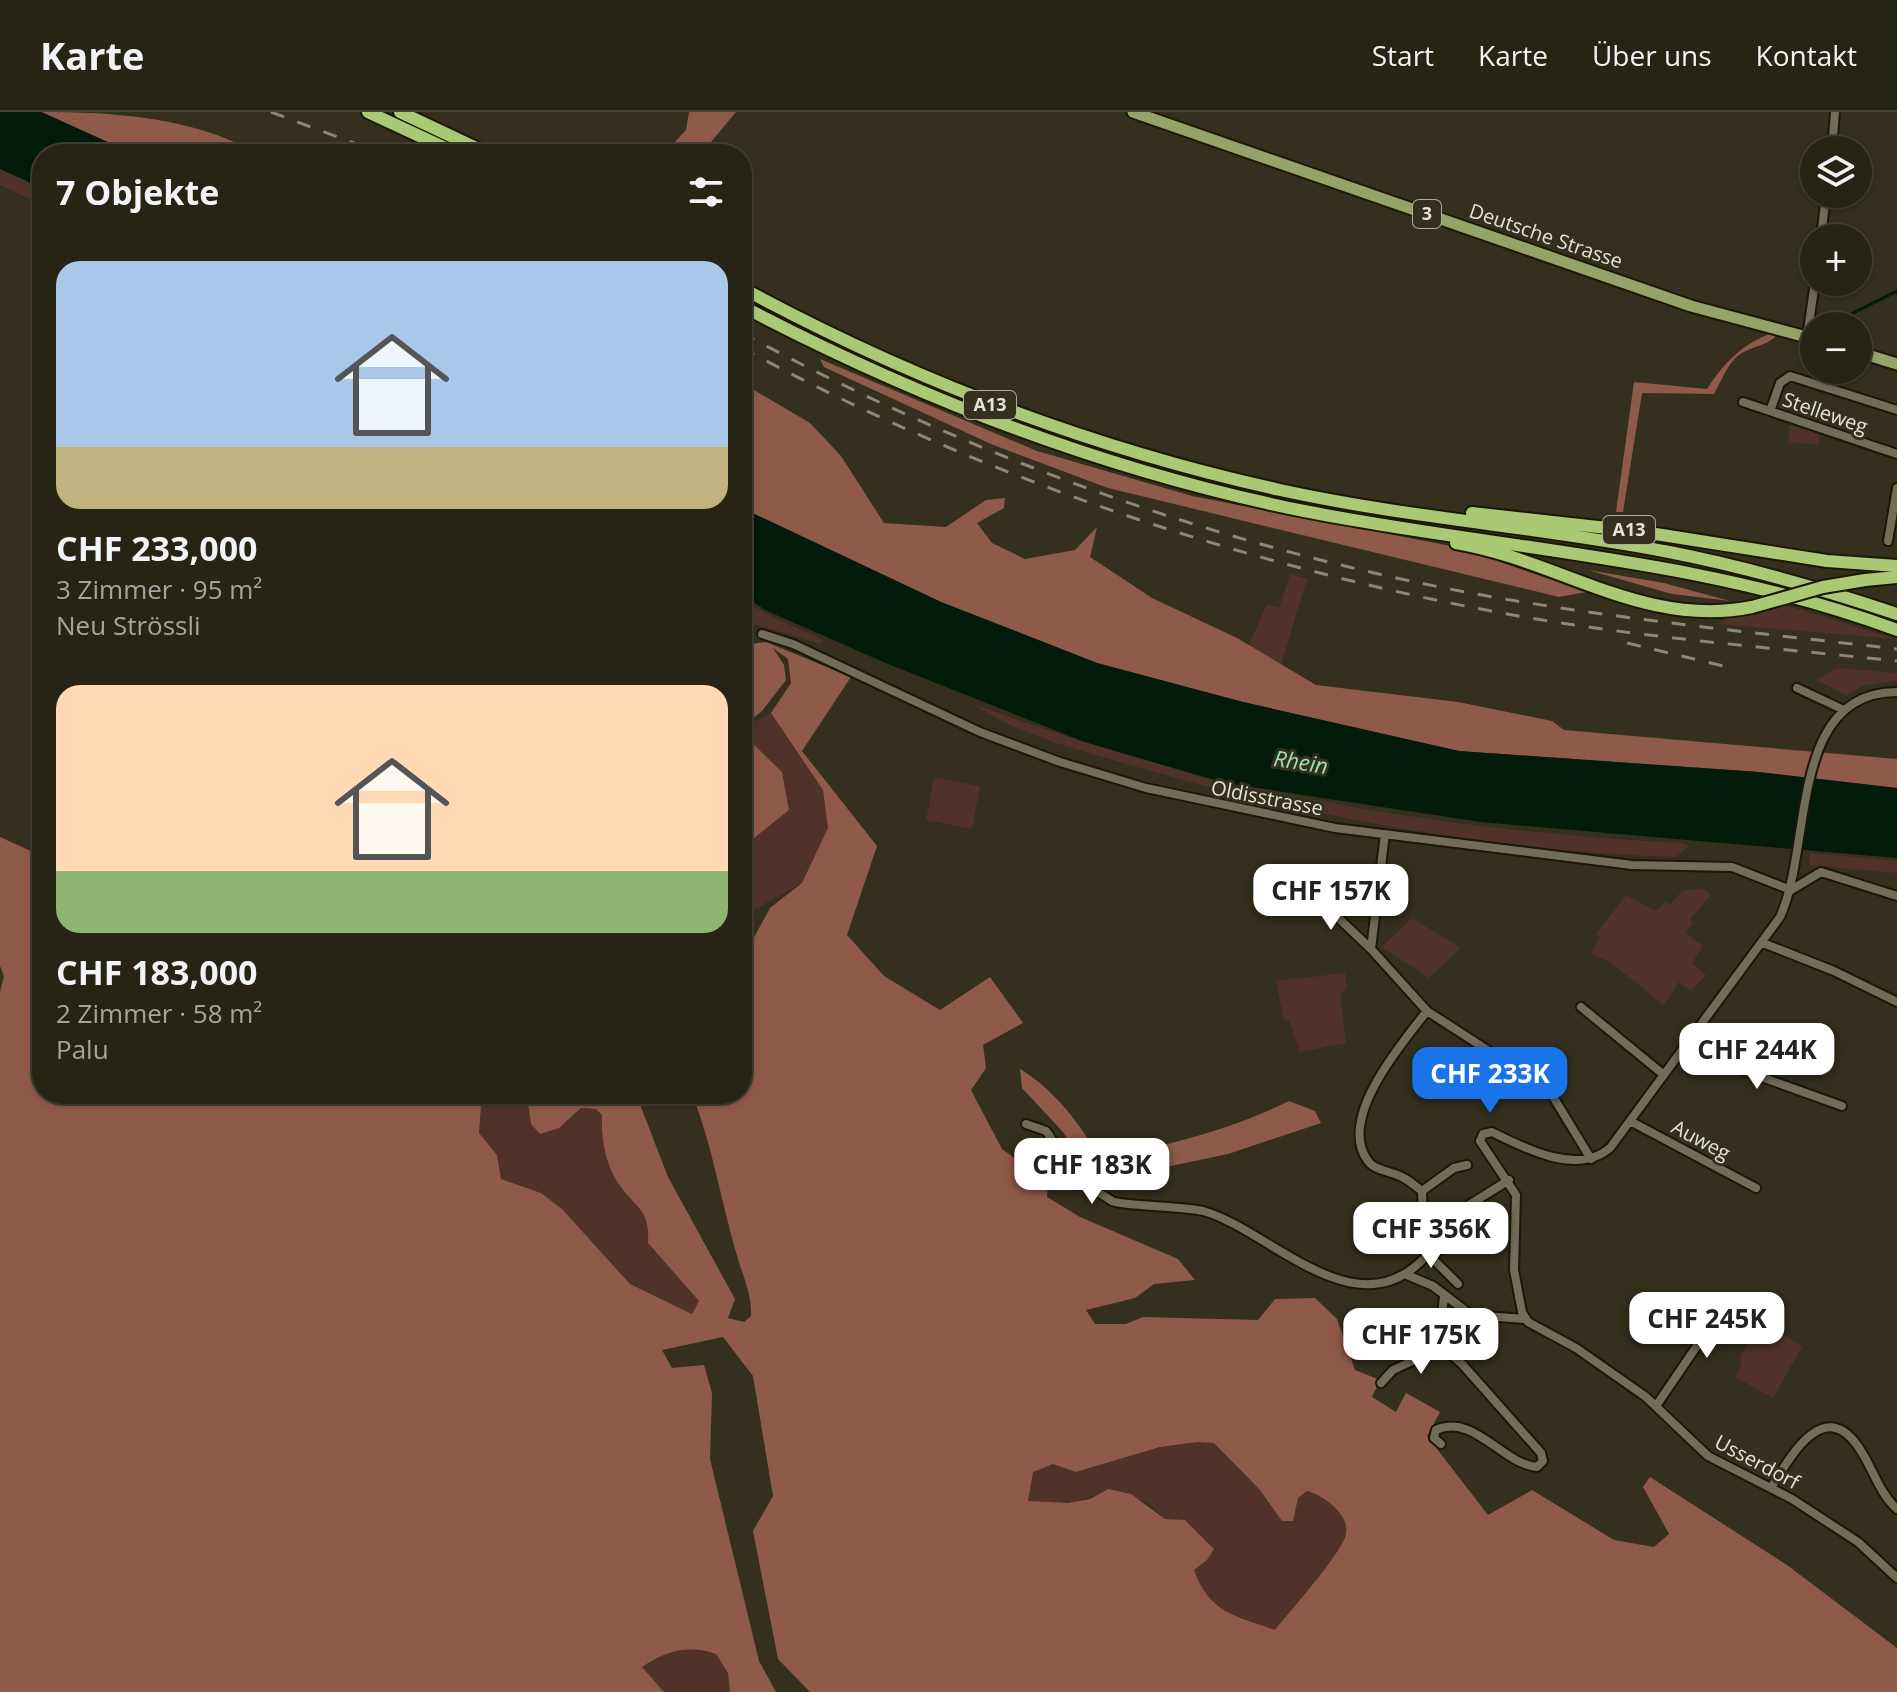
<!DOCTYPE html>
<html lang="de">
<meta charset="utf-8">
<style>
:root{--surface:#272416;--page:#333023;--text:#f1f3f6;--muted:#a4a4a1;--line:#434135;--accent:#1a73e8}
body{margin:0;font-family:"Open Sans",sans-serif;background:var(--page);color:var(--text);height:100vh;display:flex;flex-direction:column;font-size:30px;white-space:nowrap}
*{box-sizing:border-box;margin:0}
p{font-size:26px;color:var(--muted)}
.icon{flex:none;width:44px;height:44px;fill:none;stroke:currentColor;stroke-width:2;stroke-linecap:round;stroke-linejoin:round}
.map{position:relative;flex:1;overflow:hidden}
.drawer{position:absolute;left:32px;top:32px;width:720px;height:960px;display:flex;flex-direction:column;background:var(--surface);border-radius:32px;box-shadow:0 2px 6px #0004,0 0 0 2px var(--line)}
.drawer>*{flex:none}
.controls{position:absolute;left:1800px;top:24px;display:grid;gap:16px}
.controls a{display:grid;place-items:center;width:72px;height:72px;border-radius:50%;background:var(--surface);box-shadow:0 2px 6px #0004,0 0 0 2px var(--line);font-size:40px}
.price{position:absolute;translate:-50% -68px;padding:0 18px;border-radius:16px;background:#fff;color:#222;font-size:26px;line-height:52px;filter:drop-shadow(0 2px 4px #0008)}
.price::after{content:'';position:absolute;left:50%;top:48px;width:24px;height:18px;margin-left:-12px;background:inherit;clip-path:polygon(0 0,100% 0,50% 100%)}
.price.selected{background:var(--accent);color:#fff}
ul{padding:0;list-style:none}
li{display:grid;align-content:center;gap:16px;height:424px;padding:0 24px}
li span{display:grid;place-items:center;height:248px;border-radius:24px;color:#555}
li>.icon{margin-inline-start:auto}
span .icon{width:144px;height:144px;fill:#fffc;stroke-width:1}
li b{font-size:34px}
h2{display:flex;justify-content:space-between;align-items:center;height:96px;padding:0 24px;font-size:34px}
header{display:flex;align-items:center;gap:48px;box-sizing:border-box;height:112px;padding:0 40px;background:var(--surface);border-bottom:2px solid var(--line)}
header strong{font-size:38px}
nav{display:flex;gap:44px;margin-inline-start:auto;font-size:28px}
.map>svg:first-child{display:block}
.green{fill:#513228}
.forest{fill:#905a4a;fill-rule:evenodd}
.water{fill:#021b0b}
.lines{fill:none;stroke-linecap:round;stroke-linejoin:round}
.stream{stroke:#021b0b;stroke-width:3}
.minor-casing{stroke:#1c1706;stroke-width:12}
.major-casing{stroke:#1c1706;stroke-width:15}
.highway-casing{stroke:#1c1706;stroke-width:16}
.minor{stroke:#726d58;stroke-width:8}
.major{stroke:#94a469;stroke-width:11}
.highway{stroke:#abc875;stroke-width:12}
.rail{stroke:#8b8879;stroke-width:3;stroke-dasharray:14 14;stroke-linecap:butt}
.highway-bridge-casing{stroke:#1c1706;stroke-width:16;stroke-linecap:butt}
.highway-bridge{stroke:#abc875;stroke-width:12}
.labels{text-anchor:middle;stroke-width:6;stroke-linejoin:round;paint-order:stroke}
.shield{fill:#34301d;stroke:#b0ad9f;stroke-width:2}
.shield-label{font-size:18px;font-weight:bold;fill:#e5e3d7}
.street-label{font-size:20px;fill:#e5e3d7;stroke:#34301d}
.water-label{font-size:22px;font-style:italic;fill:#97e3af;stroke:#34301d}
</style>
<header>
<strong>Karte</strong>
<nav><a>Start</a><a>Karte</a><a>Über uns</a><a>Kontakt</a></nav>
</header>
<div class="map">
<svg width="1897" height="1580" viewBox="0 0 1897 1580">
<rect width="100%" height="100%" fill="#34301d"/>
<path class="green" d="M0 57 42 76V93L0 73Z
M1790 312 1820 321 1819 332 1788 331Z
M1290 462 1307 467 1280 556 1245 542 1267 492 1279 496Z
M742 487 768 503 824 528 820 532 744 509Z
M1788 494 1895 527 1718 512 1729 505Z
M1836 556 1897 561V569L1865 573 1846 583 1817 568Z
M972 591C1198 678 1440 719 1682 731L1689 734 1676 745C1492 739 1307 705 1130 653 1077 637 1019 624 972 591Z
M771 601 823 678 828 716 802 771 752 799 742 809V743L748 731 789 698 782 660 742 621V616Z
M934 666 980 674 972 717 926 708Z
M1810 741 1897 749V761L1809 753Z
M1702 776 1711 783 1690 807 1693 811 1686 821 1703 834 1692 851 1706 863 1691 879 1679 870 1664 893 1611 851 1590 841 1601 825 1596 822 1626 783 1656 799 1665 790 1670 793 1682 779Z
M1412 806 1461 836 1429 866 1382 835Z
M1345 861 1347 876 1340 883 1346 931 1300 940 1289 907 1284 908 1276 869Z
M495 982H527L559 1016 581 996 596 997 602 1003C601 1026 607 1051 618 1071 634 1097 650 1094 648 1131L699 1189 692 1202 630 1172 562 1097 541 1081 501 1067 497 1043 479 1021 481 995Z
M1761 1207 1802 1235 1773 1286 1735 1265 1742 1251 1740 1245Z
M1198 1330 1214 1331 1260 1378 1282 1408 1293 1409 1298 1386 1307 1379C1323 1383 1350 1401 1346 1421 1343 1440 1289 1499 1275 1519 1236 1504 1209 1501 1193 1458L1207 1448 1213 1437 1185 1409 1165 1407 1147 1390 1108 1377C1082 1391 1057 1394 1028 1390L1033 1359 1054 1352 1076 1360 1160 1335Z
M684 1536 716 1542 728 1561 730 1580H664L642 1555 658 1544Z"/>
<path class="forest" d="M42 0C114 0 194 5 258 42H134Z
M689 0H736L701 42H664L686 18Z
M1772 221 1778 223C1763 235 1759 232 1744 240 1729 247 1722 268 1714 282L1642 281 1623 400H1616L1634 270 1707 277C1725 250 1741 233 1772 221Z
M820 247 1037 339 1192 384 1461 436 1586 480 1559 485 1108 376 991 332 824 255Z
M742 271 810 311 841 344 884 411 946 415 986 388 1005 386 1004 396 977 411 992 431 1025 447 1075 438 1097 415 1090 445 1152 486 1237 526 1316 573 1458 590 1552 609 1564 618 1897 647V676L1759 660 1459 639 1243 590 1097 551 941 490 742 396Z
M1588 458 1664 471 1730 489 1672 482Z
M766 530 851 565 802 639 877 734 847 823 884 864 940 898 990 865 1023 911 983 933 986 956 971 978 1002 1037 1048 1070 1047 1085 1080 1105 1178 1147 1195 1168 1154 1172 1135 1186 1086 1198 1095 1212H1126L1143 1205 1258 1208 1275 1187 1315 1186 1337 1207 1355 1258 1380 1268 1372 1285 1396 1300 1406 1281 1440 1300 1427 1324 1488 1403 1532 1378 1614 1428 1654 1435 1669 1422 1643 1375 1650 1365 1787 1453 1897 1536V1580H810L778 1547 753 1419 773 1384 753 1264 723 1225 662 1238 672 1256 704 1253 712 1281 710 1347 759 1549 776 1580H730L728 1561 716 1542C688 1533 667 1538 642 1555L664 1580H0V880L4 864 0 854V725L42 744V982H495L481 995 479 1021 497 1043 501 1067 541 1081 562 1097 630 1172 692 1202 699 1189 648 1131C650 1095 635 1097 618 1071 605 1050 601 1027 602 1003L596 997 581 996 559 1016 540 1022 531 1012 527 982H636L668 1065 735 1187 728 1206 744 1210 751 1204C752 1182 743 1165 737 1144 721 1090 713 1035 692 982H742V840L750 833 770 796 802 771 828 716 823 678 771 601 791 571 788 547 773 536 784 553 786 568 762 599 742 615V533ZM1198 1330 1214 1331 1260 1378 1282 1409H1293L1298 1386 1307 1379C1323 1383 1350 1402 1346 1422 1342 1441 1290 1499 1275 1518 1236 1504 1209 1501 1194 1458L1207 1448 1214 1437 1185 1408 1165 1407 1131 1382 1108 1377 1090 1387 1068 1391 1028 1389 1033 1360 1053 1352 1076 1360 1160 1335Z
M742 621 782 660 789 698 748 731 742 743Z
M1020 957C1055 978 1079 1011 1100 1046 1165 1035 1230 1018 1289 989L1315 999 1321 1011 1228 1042 1128 1063 1088 1059 1063 1020 1022 976Z"/>
<path class="water" d="M0 0H41L134 42H42V76L0 57Z
M742 396 941 490 1097 551 1243 590 1459 639 1759 660 1897 676V746L1481 710 1224 671 1082 629 888 552 765 498 742 482Z"/>
<g class="lines">
<path class="stream" d="M1827 214 1897 179"/>
<g class="minor-casing">
<path id="minor" d="M1832 38 1835 0
M1821 126 1826 82
M1807 225 1815 170
M1743 290 1897 342
M1770 299 1780 271 1790 264 1897 298
M1888 429 1897 376
M762 522 793 532 980 620 1060 650 1146 676 1335 716 1632 753 1732 755 1791 778
M1797 576 1844 598
M1897 580C1788 580 1813 734 1780 805L1610 1036C1577 1064 1524 1036 1492 1020L1483 1022 1480 1029 1516 1083 1514 1158 1522 1200 1528 1210 1576 1236 1646 1285 1708 1344 1792 1387 1858 1430 1897 1466
M1791 778 1821 760 1897 784
M1307 782 1331 799 1371 837 1427 899 1549 978 1591 1047
M1763 831 1834 859 1897 890
M1371 837 1385 722
M1581 895 1664 963
M1427 899C1403 930 1336 1007 1368 1049 1375 1059 1391 1059 1402 1065 1409 1068 1416 1075 1422 1079L1424 1131 1428 1142 1439 1138 1445 1121 1469 1093 1509 1068
M1684 937 1842 994
M1630 1009 1756 1076
M1026 1012 1046 1019C1055 1029 1055 1041 1063 1051 1074 1064 1097 1080 1112 1089 1121 1094 1184 1094 1203 1099 1271 1118 1358 1223 1428 1142L1458 1172
M1422 1079 1454 1056 1467 1053
M1407 1163 1433 1174 1471 1203 1525 1207
M1442 1235 1439 1228 1444 1185
M1381 1271 1393 1258 1442 1235
M1656 1294 1703 1225 1702 1219 1687 1210
M1441 1332 1434 1326 1436 1318C1474 1301 1502 1352 1537 1355L1543 1349 1541 1341 1462 1252 1442 1235
M1771 1376C1788 1349 1822 1284 1857 1333 1872 1353 1878 1380 1897 1397"/>
</g>
<g class="major-casing">
<path id="major" d="M1133 0 1691 194 1814 227
M1858 240 1897 252"/>
</g>
<g class="highway-casing">
<path id="highway" d="M368 0 458 42
M400 0 489 42
M742 176C912 268 1090 336 1280 378 1408 406 1540 415 1669 440 1747 455 1822 477 1897 502
M742 194C921 288 1106 359 1304 399 1503 438 1705 446 1897 518
M1472 401 1643 420 1827 449 1897 454
M1456 431C1558 448 1645 517 1752 495
M1865 468 1897 465"/>
</g>
<use href="#minor" class="minor"/>
<use href="#major" class="major"/>
<use href="#highway" class="highway"/>
<path class="rail" d="M271 0 383 42
M373 31 400 42
M742 221C971 345 1220 435 1476 482 1615 507 1757 521 1897 537
M742 236C986 368 1251 457 1524 505 1647 526 1773 536 1897 549
M1627 531 1732 556"/>
<g class="highway-bridge-casing">
<path id="highway-bridge" d="M1752 495 1823 475 1865 468"/>
</g>
<use href="#highway-bridge" class="highway-bridge"/>
</g>
<g class="labels">
<g class="shield">
<rect x="1413" y="88" width="28" height="28" rx="6"/>
<rect x="964" y="279" width="52" height="28" rx="6"/>
<rect x="1603" y="404" width="52" height="28" rx="6"/>
</g>
<g class="shield-label">
<text x="1427" y="108">3</text>
<text x="990" y="299">A13</text>
<text x="1629" y="424">A13</text>
</g>
<g class="street-label">
<text transform="translate(1546 124) rotate(19)" y="7">Deutsche Strasse</text>
<text transform="translate(1825 301) rotate(19)" y="7">Stelleweg</text>
<text transform="translate(1267 686) rotate(11)" y="7">Oldisstrasse</text>
<text transform="translate(1701 1028) rotate(28)" y="7">Auweg</text>
<text transform="translate(1757 1350) rotate(28)" y="7">Usserdorf</text>
</g>
<g class="water-label">
<text transform="translate(1301 650) rotate(9)" y="8">Rhein</text>
</g>
</g>
</svg>
<div class="controls">
<a><svg class="icon" aria-label="layers" viewBox="0 0 24 24"><path d="M12 4l9 5-9 5-9-5zM3 14l9 5 9-5"/></svg></a>
<a>+</a>
<a>−</a>
</div>
<b class="price" style="left:1331px;top:820px">CHF 157K</b>
<b class="price" style="left:1757px;top:979px">CHF 244K</b>
<b class="price selected" style="left:1490px;top:1003px">CHF 233K</b>
<b class="price" style="left:1092px;top:1094px">CHF 183K</b>
<b class="price" style="left:1431px;top:1158px">CHF 356K</b>
<b class="price" style="left:1707px;top:1248px">CHF 245K</b>
<b class="price" style="left:1421px;top:1264px">CHF 175K</b>
<section class="drawer">
<h2>7 Objekte<svg class="icon" aria-label="filters" viewBox="0 0 24 24"><path d="M4 7h16M4 17h16"/><circle cx="9" cy="7" r="2"/><circle cx="15" cy="17" r="2"/></svg></h2>
<ul>
<li><span style="background:linear-gradient(#a9c7e8 75%,#c2b280 0)"><svg class="icon" aria-label="home" viewBox="0 0 24 24"><path d="M3 11l9-7 9 7M6 9v11h12V9"/></svg></span><div><b>CHF 233,000</b><p>3 Zimmer · 95 m²</p><p>Neu Strössli</p></div></li>
<li><span style="background:linear-gradient(#ffd9b3 75%,#8fb573 0)"><svg class="icon" aria-label="home" viewBox="0 0 24 24"><path d="M3 11l9-7 9 7M6 9v11h12V9"/></svg></span><div><b>CHF 183,000</b><p>2 Zimmer · 58 m²</p><p>Palu</p></div></li>
</ul>
</section>
</div>
